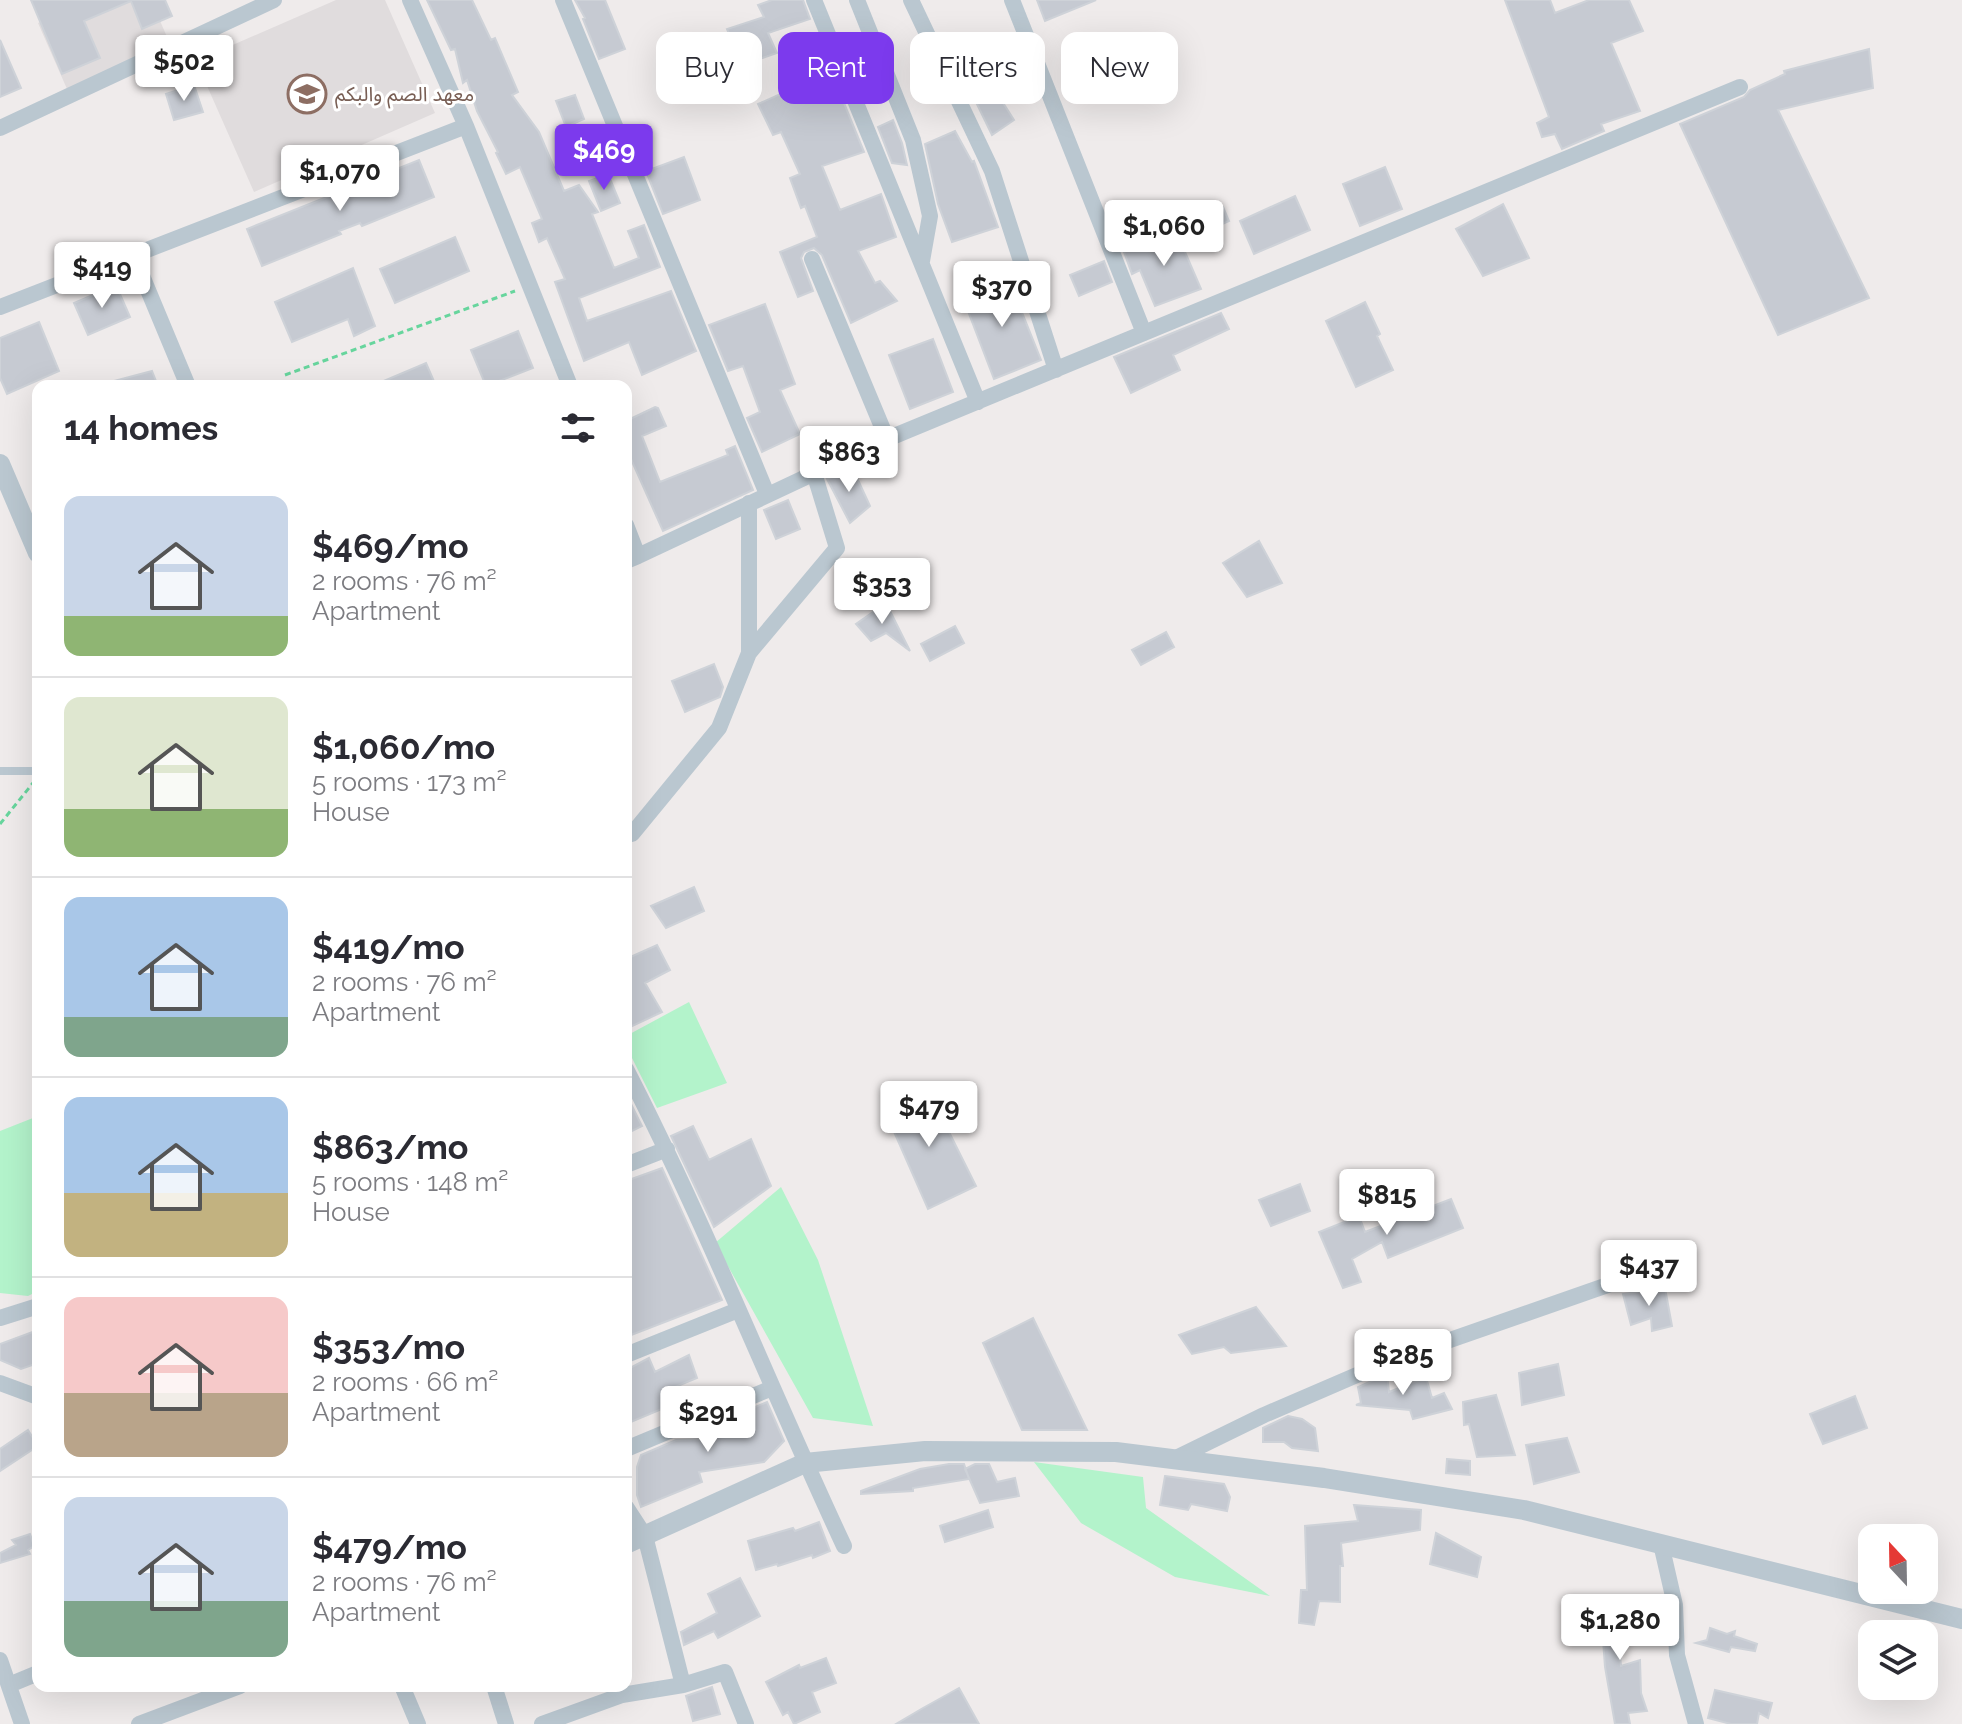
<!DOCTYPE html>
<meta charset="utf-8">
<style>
:root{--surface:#fff;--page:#f2f2f3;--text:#2b2b33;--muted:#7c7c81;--line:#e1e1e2;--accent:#7c3aed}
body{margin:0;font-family:Raleway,"Noto Sans Arabic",sans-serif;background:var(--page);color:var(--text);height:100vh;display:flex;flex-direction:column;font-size:30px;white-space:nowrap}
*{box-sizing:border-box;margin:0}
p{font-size:26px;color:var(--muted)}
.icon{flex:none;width:44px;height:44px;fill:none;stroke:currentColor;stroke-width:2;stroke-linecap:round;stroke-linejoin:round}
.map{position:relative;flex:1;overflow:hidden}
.panel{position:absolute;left:32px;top:380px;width:600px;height:1312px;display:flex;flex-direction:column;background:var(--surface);border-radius:16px;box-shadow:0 8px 32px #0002}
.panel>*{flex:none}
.guide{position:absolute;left:656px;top:32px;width:760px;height:72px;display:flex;gap:16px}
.needle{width:52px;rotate:338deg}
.buttons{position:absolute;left:1858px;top:1524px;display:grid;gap:16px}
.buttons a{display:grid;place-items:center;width:80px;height:80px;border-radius:16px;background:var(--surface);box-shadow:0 8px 32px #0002;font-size:40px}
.price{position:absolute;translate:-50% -68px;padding:0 18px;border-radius:8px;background:#fff;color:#222;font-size:26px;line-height:52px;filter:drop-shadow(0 2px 4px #0008)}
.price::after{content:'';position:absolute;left:50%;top:48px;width:24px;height:18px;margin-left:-12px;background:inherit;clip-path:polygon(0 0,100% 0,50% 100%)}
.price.active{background:var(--accent);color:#fff}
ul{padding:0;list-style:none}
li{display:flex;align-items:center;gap:24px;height:200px;padding:0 32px}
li+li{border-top:2px solid var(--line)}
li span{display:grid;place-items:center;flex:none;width:224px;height:160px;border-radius:16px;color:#555}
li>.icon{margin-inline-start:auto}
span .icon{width:96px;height:96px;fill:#fffc;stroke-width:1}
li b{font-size:34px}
h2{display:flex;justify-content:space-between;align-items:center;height:96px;padding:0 32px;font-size:34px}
.pill{padding:0 28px;border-radius:16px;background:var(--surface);box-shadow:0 8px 32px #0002;font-size:28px;line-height:72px}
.pill.active{background:var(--accent);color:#fff}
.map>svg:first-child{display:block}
.education{fill:#e0dcdd}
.green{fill:#b3f3cb}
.building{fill:#c6cad2;stroke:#ced2d8;stroke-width:2}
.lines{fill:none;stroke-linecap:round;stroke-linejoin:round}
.path{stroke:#67d59d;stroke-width:3;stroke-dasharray:6 4;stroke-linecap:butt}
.service{stroke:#bac7d0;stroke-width:8}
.minor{stroke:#bac7d0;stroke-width:16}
.tertiary{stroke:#bac7d0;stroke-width:20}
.labels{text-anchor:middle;stroke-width:6;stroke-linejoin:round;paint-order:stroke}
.education-label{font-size:20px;fill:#785e54;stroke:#fff;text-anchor:start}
</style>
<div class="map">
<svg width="1962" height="1724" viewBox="0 0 1962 1724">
<rect width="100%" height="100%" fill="#efebeb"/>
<path class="education" d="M92 0H151L174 53 71 98 38 23Z
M336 0H385L435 113 254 192 196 61Z"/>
<path class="green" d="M689 1002 727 1083 657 1108 626 1046V1036Z
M38 1116V1291L28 1296 0 1293V1131Z
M781 1187 818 1260 873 1426 813 1418 715 1243Z
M1034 1462 1143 1477 1146 1508 1270 1596 1175 1577 1081 1523Z"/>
<path class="building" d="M31 0H165L172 16 142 29 131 1 84 21 100 58 62 74Z
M427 0H472L491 40 495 38 518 92 512 95 539 132 564 191 579 185 598 212 592 214 614 268 639 258 628 231 644 225 660 267 579 298 587 321 671 291 696 351 642 375 629 342 584 361 555 282 565 279 547 238 539 242 532 223 542 219 520 167 506 174 496 153 498 152 477 111 467 80 463 83 455 49 451 50Z
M575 0H605L625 49 599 59 583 19 585 18Z
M772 0H803L810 19 768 33 777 53 742 65 727 29 764 17 758 5Z
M1037 0H1096L1045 21Z
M1505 0H1550L1555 13 1589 0H1629L1643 31 1611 43 1640 111 1601 124 1604 131 1562 149 1555 134 1542 137 1537 123 1549 117Z
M0 40 21 88 0 97Z
M1869 49 1873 88 1778 110 1869 298 1778 335 1680 124 1744 97 1750 90 1785 74 1784 71Z
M824 54 864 152 822 166 840 210 881 194 896 237 858 251 875 283 880 281 897 301 851 323 822 255 814 248 804 252 801 258 813 291 798 297 780 252 817 237 805 206 801 208 790 178 800 174 781 132 773 135 758 104 794 88 786 70Z
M194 85 203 112 174 120 166 94Z
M993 87 1014 120 992 135 973 96Z
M575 95 584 119 566 127 556 101Z
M893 120 902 143 907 165 892 163 878 127Z
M955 131 972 162 974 161 998 227 952 242 938 204 925 144Z
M684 157 700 200 663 214 646 171Z
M419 160 434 197 362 226 360 223 339 231 341 234 262 266 247 229Z
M1385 167 1402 209 1360 226 1343 184Z
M608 174 620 203 601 211 589 181Z
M1295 196 1310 230 1254 254 1240 221Z
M1503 204 1529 258 1483 276 1456 229Z
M1223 207 1229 221 1192 238 1186 225Z
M1176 231 1201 289 1155 306 1140 270 1132 274 1124 252Z
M455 237 469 271 395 303 380 269Z
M1104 261 1112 282 1079 296 1070 275Z
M353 268 375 326 354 336 348 319 292 342 275 302Z
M1009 280 1041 360 994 379 963 298Z
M116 285 130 317 88 335 74 303Z
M1365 302 1380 334 1377 336 1393 370 1356 387 1326 321Z
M765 304 795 384 780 390 800 434 762 452 747 418 760 412 743 366 728 371 709 325Z
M1221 313 1229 329 1173 355 1180 370 1131 393 1114 357Z
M39 322 59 371 7 394 0 378V338Z
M518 331 533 368 486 386 471 350Z
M933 339 953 392 910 409 889 355Z
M426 363 436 386H372Z
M152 371 158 386H114V381Z
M655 407 658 408 666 426 642 436 660 482 728 455 726 450 735 446 753 490 663 531 626 448V421Z
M852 467 870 506 850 523 827 479Z
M788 500 800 529 776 539 764 510Z
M1259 541 1282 583 1247 597 1223 563Z
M886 603 910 651 886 633 871 641 856 624Z
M955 626 964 643 930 661 921 644Z
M1166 632 1174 647 1141 665 1132 650Z
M714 664 723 687 720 697 685 712 672 681Z
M694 887 704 911 666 928 651 906Z
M657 945 670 970 645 983 662 1012 626 1029V959Z
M928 1090 976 1186 928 1209 884 1109Z
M626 1094 642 1126 626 1134Z
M693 1126 709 1160 751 1139 771 1186 714 1227 671 1136Z
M662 1168 722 1300 626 1337V1181Z
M1300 1184 1310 1211 1271 1226 1259 1200Z
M1451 1199 1463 1228 1388 1258 1382 1242 1352 1259 1361 1282 1343 1288 1319 1232 1359 1216 1365 1232Z
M1665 1288 1672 1326 1652 1331 1651 1318 1631 1325 1623 1294Z
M1256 1307 1286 1346 1231 1353 1224 1347 1192 1354 1179 1335Z
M1033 1318 1087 1430H1022L983 1343Z
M38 1330V1363L21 1369 0 1360V1344Z
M689 1355 697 1378 663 1392 669 1406 626 1424V1370L649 1358 655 1372Z
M1558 1364 1564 1395 1522 1405 1519 1373Z
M1387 1374 1389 1392 1426 1377 1432 1398 1444 1393 1452 1409 1413 1419 1410 1410 1356 1405 1361 1403 1358 1387Z
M1496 1395 1515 1455 1477 1457 1469 1424 1464 1425 1463 1402Z
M1855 1396 1867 1428 1823 1444 1810 1414Z
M767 1402 784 1441 764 1462 699 1472 702 1482 641 1507 637 1495V1467L641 1455 676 1440 705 1439 701 1430 703 1429Z
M1288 1416 1302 1419 1315 1428 1318 1451 1292 1448 1284 1442H1263V1428Z
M28 1430 38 1446 0 1471V1449Z
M1567 1438 1579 1472 1534 1484 1526 1445Z
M1447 1459 1470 1461V1475L1446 1473Z
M949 1464H964L969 1479 913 1488V1491L861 1494V1491L920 1469Z
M975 1464H989L997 1482 1015 1478 1019 1496 980 1503 965 1469Z
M1165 1476 1224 1484 1230 1497 1227 1511 1191 1504 1188 1510 1160 1505Z
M1354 1505 1421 1510 1420 1530 1341 1543 1343 1566H1340V1602L1319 1601 1314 1625 1299 1623 1301 1590H1307L1305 1526 1358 1521Z
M988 1510 993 1527 945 1542 940 1526Z
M819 1522 830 1551 813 1558 812 1555 778 1566 777 1564 756 1570 748 1541 793 1528 795 1531Z
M1436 1533 1481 1557 1477 1577 1430 1564Z
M30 1534 34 1546 28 1550 30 1554 0 1563V1553L16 1545 12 1540Z
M740 1578 760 1616 718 1638 714 1631 684 1645 681 1632 717 1613 708 1594Z
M1626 1597 1633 1633 1618 1631 1621 1666 1640 1660 1641 1693 1647 1711 1628 1713 1630 1724H1615L1605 1667 1600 1599Z
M1710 1628 1727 1634 1735 1631 1734 1636 1757 1644 1755 1651 1731 1647 1729 1652 1696 1643 1707 1640Z
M826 1658 836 1683 812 1692 820 1712 794 1724 788 1712 783 1715 766 1682 799 1665 800 1668Z
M712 1687 720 1714 693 1721 686 1696Z
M959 1688 979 1724H896L923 1708Z
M1715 1690 1772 1703 1768 1718 1759 1713 1757 1724H1731L1708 1718Z"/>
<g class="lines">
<path class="path" d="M285 375 515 291
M0 824 33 783"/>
<path class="service" d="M0 771H38"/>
<path class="minor" d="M410 0 466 126 570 386
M563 0 767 494
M814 0 978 402
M857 0 913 140 930 216 922 261
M911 0 992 171 1056 370
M1012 0 1144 333
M0 128 274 0
M133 254 188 386
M812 259 887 439
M0 307 466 126
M626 525 638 556 626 561
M638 556 887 439 1740 87
M749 653 837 548 814 473
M626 833 632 834 719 728 749 653V503
M626 1069C706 1224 770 1388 844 1546
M626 1165 667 1149
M0 1318 38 1306
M626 1355 738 1310
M0 1383 38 1397
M626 1449 772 1388
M1174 1459 1264 1415 1387 1362 1682 1259
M626 1507 645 1536 683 1685 725 1672 746 1724
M1661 1544 1675 1605 1677 1655 1696 1724
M0 1660 22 1724
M9 1685 38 1673
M402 1686 418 1724
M494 1686 506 1724
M139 1724 240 1686
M542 1724 622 1695 683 1685"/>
<path class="tertiary" d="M0 464 38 553
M626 1544 805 1463 925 1451 1116 1452 1324 1478 1524 1510 1962 1619"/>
</g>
<defs>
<g id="school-ring" transform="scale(2)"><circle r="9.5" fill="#fff" stroke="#8d6e63" stroke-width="1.5"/><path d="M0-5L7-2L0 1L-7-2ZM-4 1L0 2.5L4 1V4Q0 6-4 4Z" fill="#8d6e63"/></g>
</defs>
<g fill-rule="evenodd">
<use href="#school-ring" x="307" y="94"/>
</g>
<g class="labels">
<g class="education-label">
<text x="335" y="101">معهد الصم والبكم</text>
</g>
</g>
</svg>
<div class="buttons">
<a><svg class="needle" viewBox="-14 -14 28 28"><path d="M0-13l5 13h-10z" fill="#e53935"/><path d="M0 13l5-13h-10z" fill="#7c7c81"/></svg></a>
<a><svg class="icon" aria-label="layers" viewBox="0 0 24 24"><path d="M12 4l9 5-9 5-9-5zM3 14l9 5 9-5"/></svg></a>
</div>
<b class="price" style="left:184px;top:103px">$502</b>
<b class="price active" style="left:604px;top:192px">$469</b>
<b class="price" style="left:340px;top:213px">$1,070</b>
<b class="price" style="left:1164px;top:268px">$1,060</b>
<b class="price" style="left:102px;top:310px">$419</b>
<b class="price" style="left:1002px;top:329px">$370</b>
<b class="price" style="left:849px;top:494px">$863</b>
<b class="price" style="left:882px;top:626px">$353</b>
<b class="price" style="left:929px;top:1149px">$479</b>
<b class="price" style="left:1387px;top:1237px">$815</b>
<b class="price" style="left:1649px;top:1308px">$437</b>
<b class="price" style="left:1403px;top:1397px">$285</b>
<b class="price" style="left:708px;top:1454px">$291</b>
<b class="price" style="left:1620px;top:1662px">$1,280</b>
<div class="guide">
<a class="pill">Buy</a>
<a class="pill active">Rent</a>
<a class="pill">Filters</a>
<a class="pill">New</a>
</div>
<section class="panel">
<h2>14 homes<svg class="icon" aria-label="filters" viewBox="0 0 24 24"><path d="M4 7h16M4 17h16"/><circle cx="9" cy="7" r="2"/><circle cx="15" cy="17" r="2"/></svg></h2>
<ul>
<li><span style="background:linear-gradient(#c9d6e8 75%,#8fb573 0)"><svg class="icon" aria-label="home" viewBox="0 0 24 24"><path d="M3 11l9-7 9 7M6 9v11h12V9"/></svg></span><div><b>$469/mo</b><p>2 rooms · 76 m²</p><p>Apartment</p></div></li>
<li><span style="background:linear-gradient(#dfe7d0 70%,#8fb573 0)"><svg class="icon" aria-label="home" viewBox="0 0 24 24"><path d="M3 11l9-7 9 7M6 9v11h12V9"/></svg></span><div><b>$1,060/mo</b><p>5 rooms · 173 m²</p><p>House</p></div></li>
<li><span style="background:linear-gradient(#a9c7e8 75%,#7fa58c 0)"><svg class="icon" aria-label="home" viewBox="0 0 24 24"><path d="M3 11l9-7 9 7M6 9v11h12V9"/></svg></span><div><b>$419/mo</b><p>2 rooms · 76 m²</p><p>Apartment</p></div></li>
<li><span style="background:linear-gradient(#a9c7e8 60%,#c2b280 0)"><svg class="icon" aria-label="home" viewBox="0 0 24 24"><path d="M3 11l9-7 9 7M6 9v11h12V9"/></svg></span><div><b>$863/mo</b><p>5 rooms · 148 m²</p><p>House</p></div></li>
<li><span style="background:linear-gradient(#f6c9c9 60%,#b9a48a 0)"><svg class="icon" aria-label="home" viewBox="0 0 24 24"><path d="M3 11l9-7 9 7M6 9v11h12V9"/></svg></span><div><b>$353/mo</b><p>2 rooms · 66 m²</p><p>Apartment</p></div></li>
<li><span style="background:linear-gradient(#c9d6e8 65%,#7fa58c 0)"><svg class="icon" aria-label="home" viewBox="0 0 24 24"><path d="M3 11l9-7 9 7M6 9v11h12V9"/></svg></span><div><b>$479/mo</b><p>2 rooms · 76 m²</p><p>Apartment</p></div></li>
</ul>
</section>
</div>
